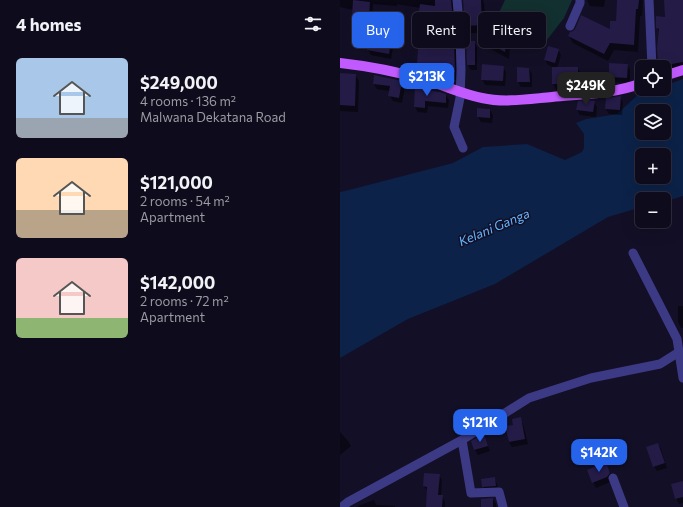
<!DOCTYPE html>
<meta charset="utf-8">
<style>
:root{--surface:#0e0b1c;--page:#1c1929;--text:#f1f3f6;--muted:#9b9ba3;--line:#2e2b3b;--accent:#2563eb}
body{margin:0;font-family:Commissioner,sans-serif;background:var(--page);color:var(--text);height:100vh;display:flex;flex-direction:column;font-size:15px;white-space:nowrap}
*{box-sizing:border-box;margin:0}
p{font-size:13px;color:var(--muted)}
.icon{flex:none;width:22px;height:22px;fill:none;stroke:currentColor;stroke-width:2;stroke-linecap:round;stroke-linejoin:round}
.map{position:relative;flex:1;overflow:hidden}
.details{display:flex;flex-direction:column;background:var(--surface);width:340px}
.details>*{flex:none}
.hud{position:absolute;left:12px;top:12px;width:271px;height:36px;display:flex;gap:8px}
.controls{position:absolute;left:295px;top:60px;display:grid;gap:8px}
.controls a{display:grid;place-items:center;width:36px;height:36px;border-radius:6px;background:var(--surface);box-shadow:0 4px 16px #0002,0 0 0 1px var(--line);font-size:20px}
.price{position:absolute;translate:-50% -34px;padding:0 9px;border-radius:8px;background:var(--accent);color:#fff;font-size:13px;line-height:26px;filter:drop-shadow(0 1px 2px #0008)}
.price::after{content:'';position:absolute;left:50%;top:24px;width:12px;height:9px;margin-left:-6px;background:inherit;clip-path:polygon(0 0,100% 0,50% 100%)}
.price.current{background:#222;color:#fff}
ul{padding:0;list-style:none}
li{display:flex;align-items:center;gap:12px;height:100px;padding:0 16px}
li span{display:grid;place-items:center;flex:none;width:112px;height:80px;border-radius:6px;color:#555}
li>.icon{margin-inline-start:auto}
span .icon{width:48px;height:48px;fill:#fffc;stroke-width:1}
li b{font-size:17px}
h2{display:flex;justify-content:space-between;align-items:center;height:48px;padding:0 16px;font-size:17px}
.tag{padding:0 14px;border-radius:6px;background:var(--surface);box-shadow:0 4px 16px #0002,0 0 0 1px var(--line);font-size:14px;line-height:36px}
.tag.current{background:var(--accent);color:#fff}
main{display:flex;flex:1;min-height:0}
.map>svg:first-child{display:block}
.green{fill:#12302f}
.water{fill:#0c2248;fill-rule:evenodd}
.shadow{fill:#0007}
.building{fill:#241b47}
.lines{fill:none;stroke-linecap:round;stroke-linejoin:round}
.minor{stroke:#3d3a85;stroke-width:9}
.major{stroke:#c25bff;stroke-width:10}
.labels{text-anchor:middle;stroke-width:3;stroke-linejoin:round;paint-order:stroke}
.water-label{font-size:13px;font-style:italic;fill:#62b6ff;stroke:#130f26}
</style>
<main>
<section class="details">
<h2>4 homes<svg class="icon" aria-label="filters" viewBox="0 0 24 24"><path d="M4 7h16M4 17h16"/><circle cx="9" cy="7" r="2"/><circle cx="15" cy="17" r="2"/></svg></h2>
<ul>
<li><span style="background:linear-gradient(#a9c7e8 75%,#9aa5b1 0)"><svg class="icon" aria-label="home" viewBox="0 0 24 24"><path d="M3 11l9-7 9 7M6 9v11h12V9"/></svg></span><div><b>$249,000</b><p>4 rooms · 136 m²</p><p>Malwana Dekatana Road</p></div></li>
<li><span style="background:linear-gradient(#ffd9b3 65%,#b9a48a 0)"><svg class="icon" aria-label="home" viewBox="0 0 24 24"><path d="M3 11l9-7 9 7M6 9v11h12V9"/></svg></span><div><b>$121,000</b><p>2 rooms · 54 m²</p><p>Apartment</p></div></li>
<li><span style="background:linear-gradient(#f6c9c9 75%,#8fb573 0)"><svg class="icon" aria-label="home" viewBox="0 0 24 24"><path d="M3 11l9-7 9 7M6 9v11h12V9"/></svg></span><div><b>$142,000</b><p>2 rooms · 72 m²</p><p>Apartment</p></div></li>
</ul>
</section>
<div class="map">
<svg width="343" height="507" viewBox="0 0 343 507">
<rect width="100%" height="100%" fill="#130f26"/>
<path class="green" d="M165 0H232L224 18 203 45 175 31 156 19Z"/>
<path class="water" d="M343 79V196L324 202V199H302V207L268 217 155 284 68 319 0 358V192L5 191 113 163 143 147 187 144 225 160 242 152 244 148V134L236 123 246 119 277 114 304 89H324V86ZM302 111H324V133H302ZM302 155H324V177H302Z"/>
<path class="shadow" d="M0 0H116L115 25 102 24 101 33 82 34 79 28 80 8 57 4V6L33 4 32 22 16 21 13 15V10L0 7Z
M124 0H143L144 3 146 29 166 28 171 36 169 59 147 47 142 38 144 33H131L126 25Z
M247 0H265L264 7 250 6Z
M278 0H302L303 1 302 16H300L298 52 274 50 268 61 233 43 229 36 271 31 277 22Z
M325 0H343V69L337 70 324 69V67H322L319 62 320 33 317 28 326 18Z
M50 24 53 29 51 45 53 48 51 59 31 55 28 50 35 40Z
M114 41 118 49 119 80 102 79 98 72 83 70 78 62Z
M134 42 137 47V70H131L128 65Z
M218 50 221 55 217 68H238L242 76V92H218L213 84V67L208 65 205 60Z
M287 65 290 70V83L273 82 270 77Z
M163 67 166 72 165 86 145 85 142 79Z
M189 69 192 74V87H181L178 82Z
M0 74 15 75 19 81 18 112 0 111Z
M62 81 65 87 62 103 53 101 50 96V91L37 89 34 84Z
M76 85 85 88 88 92 106 95 109 100 108 108 88 106 87 113 78 112 75 107Z
M280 97 283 102 282 115 269 114 266 109Z
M254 102 257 107 256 117 240 115 237 110Z
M150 110 153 115 152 123 141 122 138 117Z
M338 306H343V328H341L338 322Z
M180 419 183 424 188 444 172 447 169 442 166 427 174 425Z
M0 432 8 441 11 446 0 455Z
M143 436 146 441 150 451 138 455 135 450 133 442Z
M318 444 321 449 327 468 317 471 314 466Z
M266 463 273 479 270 482 256 488 253 482Z
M99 475 102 480 101 496H102L105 502V507H87L88 492 84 486Z
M154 478 157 484 158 491 146 492 143 486Z
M343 484V503L339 504 336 498Z
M153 499 156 504V507H142Z
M34 500 36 505 55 506V507H18V506Z"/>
<path class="building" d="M13 0 30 2 29 17 12 16Z
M95 0H111L113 20 99 19 98 27 78 29V25H77L80 4 95 6Z
M123 0H141L142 25 125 26Z
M277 0H299L298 9H296L294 45 270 43 264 54 228 36 230 32 233 31 235 29 241 15 270 29V21H276Z
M324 0H343V62L332 64 318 63 317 48 319 29 316 28V16L325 17Z
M151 18 167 27 165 52 140 38Z
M37 21 51 23 49 41 51 42 49 54 27 50 29 38 34 39Z
M79 38 114 40 115 72 97 71V65L77 63Z
M126 41H135V65H127Z
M208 46 219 49 215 63 204 60Z
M269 63 288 64 287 78 269 77Z
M142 64 164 66 163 81 141 80Z
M177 67 189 68 190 82H177Z
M212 67H238V85L212 84Z
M0 73 16 74 15 106 0 105Z
M34 75 62 81 59 98 48 96 50 86 33 84Z
M75 84 86 87V90L100 92 106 94V103L85 101V108L74 107Z
M281 96 280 110 265 109 266 98Z
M249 100 255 101 253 112 236 110 238 101Z
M137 108 150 109V118L137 117Z
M181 417 185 439 169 442 165 426 173 425 172 419Z
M144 434 148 446 134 450 131 441Z
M318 443 325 463 313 467 306 447Z
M266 462 270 473 267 477 252 483 247 470Z
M84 473 100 474 98 495H103L102 507H86L87 487 83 486Z
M155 477 156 486 142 487 141 479Z
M343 481V497L335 499 331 484Z
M153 498V507H141V499Z"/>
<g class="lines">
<path class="minor" d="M117 0 120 34 121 70 120 98 114 127 123 148
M309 0 312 67
M230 26 240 3V0
M293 253 337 339 343 378
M122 440 131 493 159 492 163 507
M273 478 284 507
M2 507 8 502 122 440 189 398 251 378 320 364 339 352"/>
<path class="major" d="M0 63C27 66 55 71 81 79 102 84 121 94 142 98 164 103 189 99 212 97 242 94 274 94 302 83
M324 76 343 70"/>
</g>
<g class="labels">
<g class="water-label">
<text transform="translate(154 227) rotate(-23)" y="5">Kelani Ganga</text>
</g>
</g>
</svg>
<div class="controls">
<a><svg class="icon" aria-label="locate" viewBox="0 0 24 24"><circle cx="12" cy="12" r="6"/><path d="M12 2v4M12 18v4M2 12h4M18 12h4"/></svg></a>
<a><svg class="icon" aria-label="layers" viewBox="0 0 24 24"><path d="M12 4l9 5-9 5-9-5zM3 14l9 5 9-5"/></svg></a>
<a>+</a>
<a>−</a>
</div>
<b class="price" style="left:87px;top:97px">$213K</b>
<b class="price current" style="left:246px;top:106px">$249K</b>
<b class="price" style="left:140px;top:443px">$121K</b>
<b class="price" style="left:259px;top:473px">$142K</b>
<div class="hud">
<a class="tag current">Buy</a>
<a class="tag">Rent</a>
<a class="tag">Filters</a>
</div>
</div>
</main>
